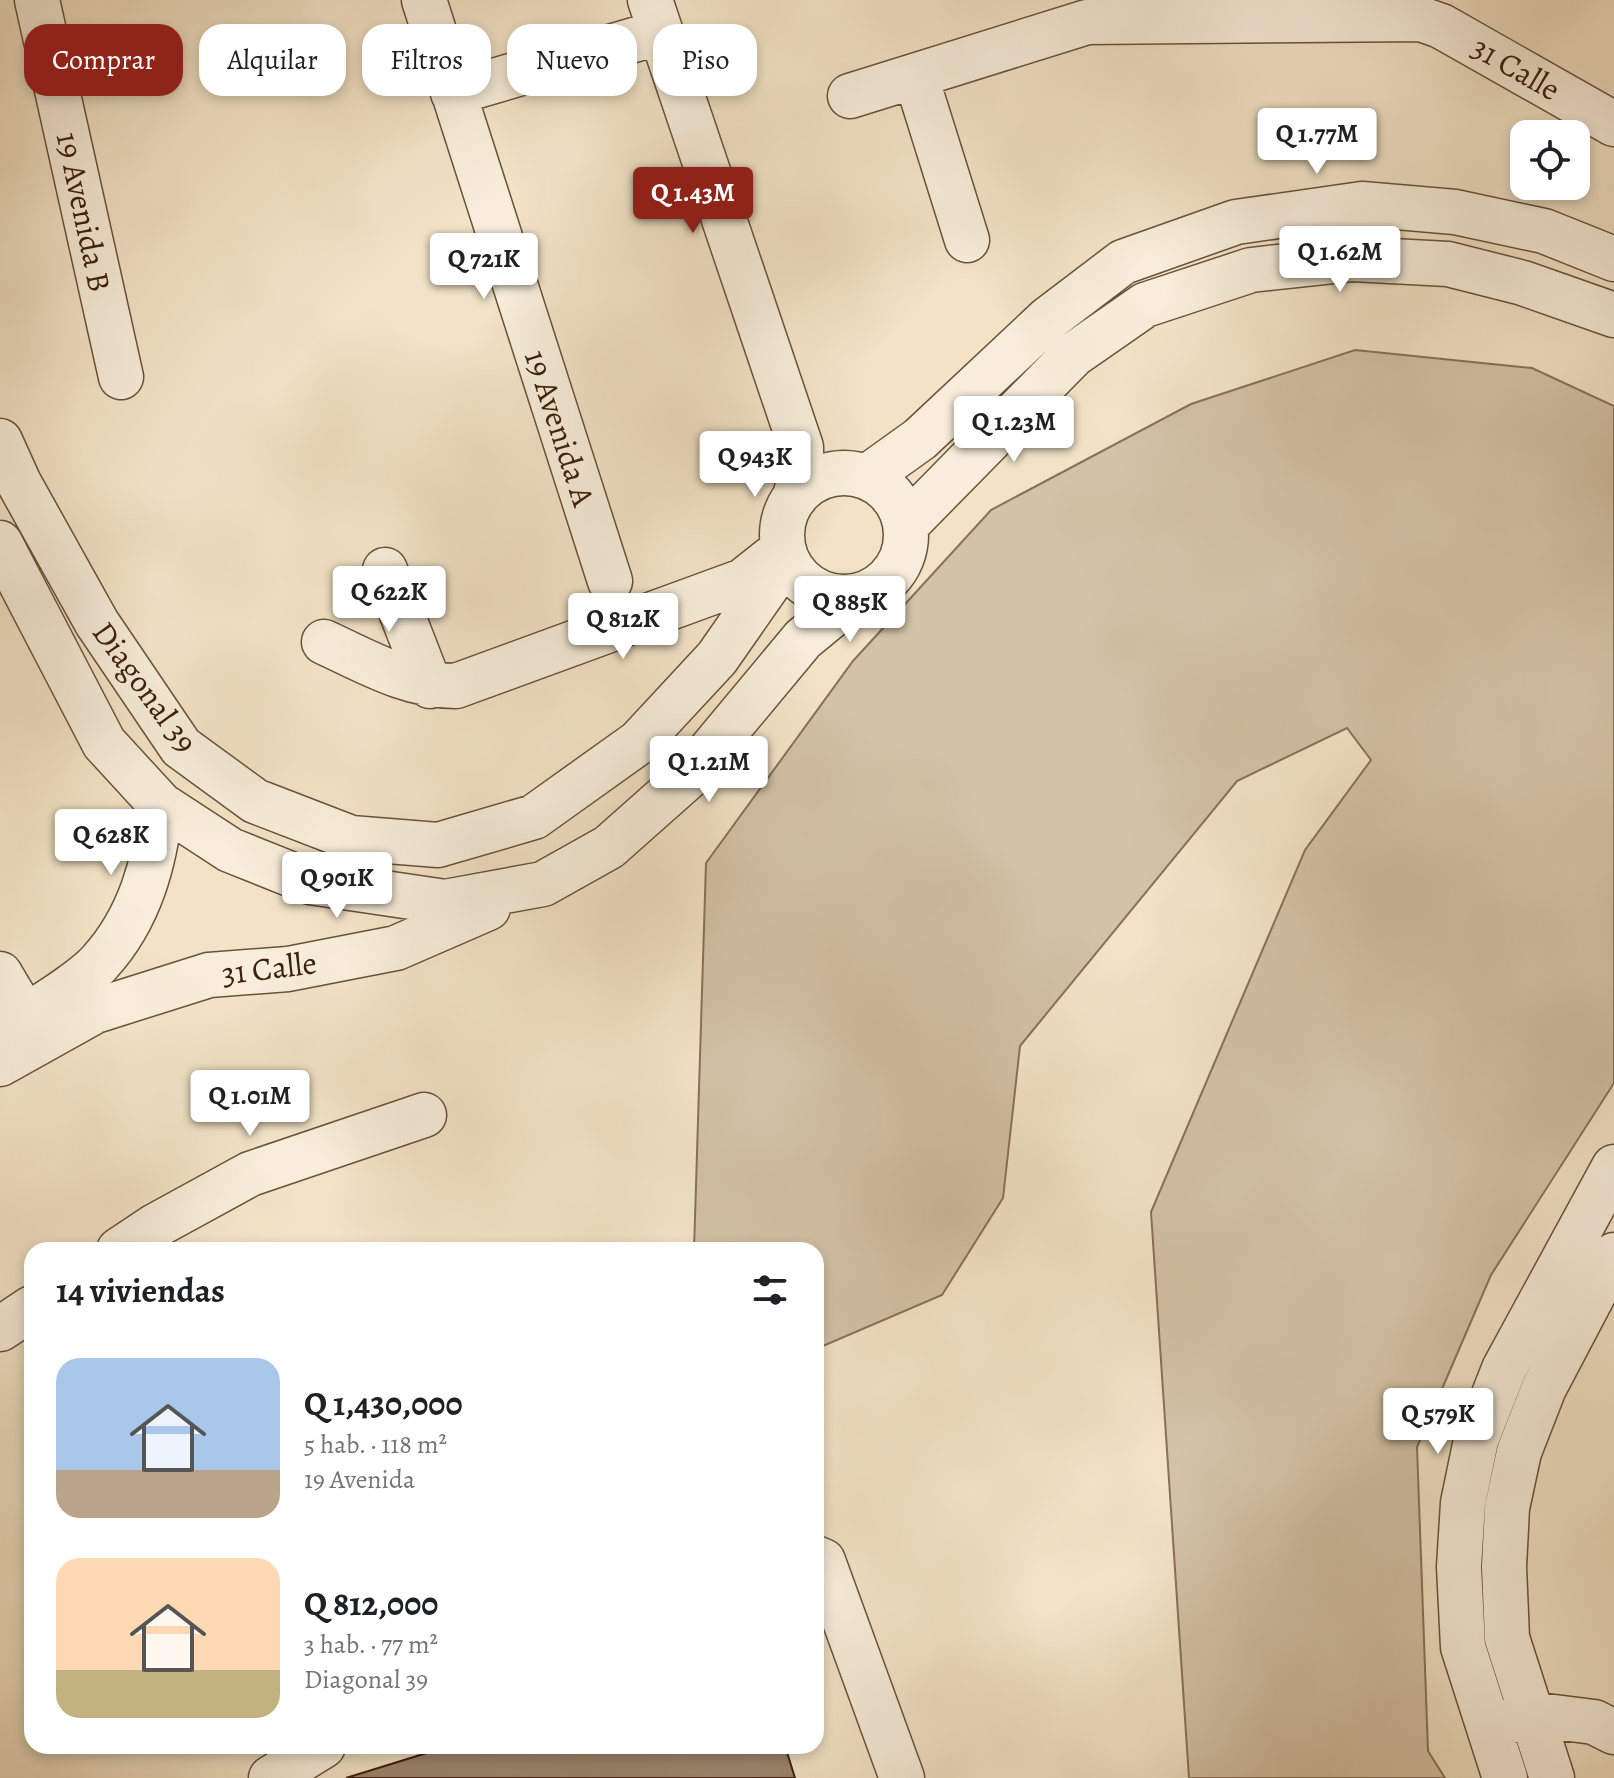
<!DOCTYPE html>
<html lang="es">
<meta charset="utf-8">
<style>
:root{--surface:#fff;--page:#f2f2f2;--text:#202124;--muted:#757577;--accent:#8f2418}
body{margin:0;font-family:Alegreya,serif;background:var(--page);color:var(--text);height:100vh;display:flex;flex-direction:column;font-size:30px;white-space:nowrap}
*{box-sizing:border-box;margin:0}
p{font-size:26px;color:var(--muted)}
.icon{flex:none;width:44px;height:44px;fill:none;stroke:currentColor;stroke-width:2;stroke-linecap:round;stroke-linejoin:round}
.map{position:relative;flex:1;overflow:hidden}
.side{position:absolute;left:24px;top:1242px;width:800px;height:512px;display:flex;flex-direction:column;background:var(--surface);border-radius:24px;box-shadow:0 4px 12px #0003}
.side>*{flex:none}
.banner{position:absolute;left:24px;top:24px;width:800px;height:72px;display:flex;gap:16px}
.controls{position:absolute;left:1510px;top:120px;display:grid;gap:16px}
.controls a{display:grid;place-items:center;width:80px;height:80px;border-radius:16px;background:var(--surface);box-shadow:0 4px 12px #0003;font-size:40px}
.price{position:absolute;translate:-50% -68px;padding:0 18px;border-radius:8px;background:#fff;color:#222;font-size:26px;line-height:52px;filter:drop-shadow(0 2px 4px #0008)}
.price::after{content:'';position:absolute;left:50%;top:48px;width:24px;height:18px;margin-left:-12px;background:inherit;clip-path:polygon(0 0,100% 0,50% 100%)}
.price.on{background:var(--accent);color:#fff}
ul{padding:0;list-style:none}
li{display:flex;align-items:center;gap:24px;height:200px;padding:0 32px}
li span{display:grid;place-items:center;flex:none;width:224px;height:160px;border-radius:24px;color:#555}
li>.icon{margin-inline-start:auto}
span .icon{width:96px;height:96px;fill:#fffc;stroke-width:1}
li b{font-size:34px}
h2{display:flex;justify-content:space-between;align-items:center;height:96px;padding:0 32px;font-size:34px}
.pill{padding:0 28px;border-radius:24px;background:var(--surface);box-shadow:0 4px 12px #0003;font-size:28px;line-height:72px}
.pill.on{background:var(--accent);color:#fff}
.map>svg:first-child{display:block}
.green{fill:#d3c2a6;stroke:#887158;stroke-width:2}
.building{fill:#9b856c;stroke:#3d200b;stroke-width:2}
.lines{fill:none;stroke-linecap:round;stroke-linejoin:round}
.minor-casing{stroke:#6a513a;stroke-width:47}
.minor{stroke:#f7edda;stroke-width:44}
.labels{text-anchor:middle;stroke-width:6;stroke-linejoin:round;paint-order:stroke}
.street-label{font-size:32px;fill:#3d200b;stroke:#f7edda}
</style>
<div class="map">
<svg width="1614" height="1778" viewBox="0 0 1614 1778">
<rect width="100%" height="100%" fill="#f2e3c6"/>
<filter id="stains"><feTurbulence type="fractalNoise" baseFrequency=".0025" numOctaves="4"/><feColorMatrix values="0 0 0 0 .2 0 0 0 0 .09 0 0 0 0 .02 0 0 0 .5 -.17"/></filter>
<radialGradient id="worn" r=".72"><stop offset=".6" stop-color="#630" stop-opacity="0"/><stop offset="1" stop-color="#630" stop-opacity=".3"/></radialGradient>
<path class="green" d="M1355 350 1532 368 1614 406V1083L1491 1275 1417 1447 1428 1751 1445 1778H1189L1151 1212 1305 850 1371 760 1347 728 1237 781 1020 1046 1003 1198 942 1295 816 1349V1250H694L706 863 853 661 991 510 1191 404Z"/>
<path class="building" d="M431 1746H785L795 1778H346L433 1751Z"/>
<g class="lines">
<g class="minor-casing">
<path id="minor" d="M37 0 121 377
M424 0 610 581
M650 0 801 447V472L795 497
M916 77 967 240
M453 93 661 32
M850 96 1087 22 1421 19 1441 26 1614 124
M0 441 19 483 97 623 181 747 255 801 351 838 438 845 534 817 639 742 717 658 786 559
M782 535a62 62 0 1 1 124 0a62 62 0 1 1-124 0Z
M867 477 920 439 1048 319 1123 262 1236 222 1362 204 1455 212 1544 231 1614 259
M906 525 1073 355 1145 305 1251 270 1353 259 1448 264 1523 283 1614 315
M0 543 104 743 161 805 230 850 310 882 445 902 543 884 609 847 689 776 803 639 854 597
M385 570 430 686
M324 642C367 662 408 686 456 686L743 581 782 550
M0 974 25 1016
M0 1033C26 1015 81 984 100 962 140 918 155 862 161 805
M0 1064 95 1011 209 975 288 969 396 948 488 908
M119 1250 155 1226 250 1174 424 1115
M0 1329 32 1308
M816 1558 823 1561 902 1778
M1505 1723 1530 1714 1594 1722 1614 1732
M271 1778 323 1746
M1505 1778 1463 1647 1459 1567 1463 1503 1476 1440 1504 1369 1614 1167
M1552 1778 1507 1638 1504 1567 1507 1508 1519 1452 1544 1388 1614 1255"/>
</g>
<use href="#minor" class="minor"/>
</g>
<g class="labels">
<g class="street-label">
<text transform="translate(1516 68) rotate(30)" y="11">31 Calle</text>
<text transform="translate(84 212) rotate(78)" y="11">19 Avenida B</text>
<text transform="translate(560 428) rotate(72)" y="11">19 Avenida A</text>
<text transform="translate(145 687) rotate(54)" y="11">Diagonal 39</text>
<text transform="translate(269 968) rotate(-7)" y="11">31 Calle</text>
</g>
</g>
<rect width="100%" height="100%" filter="url(#stains)"/>
<rect width="100%" height="100%" fill="url(#worn)"/>
</svg>
<div class="controls">
<a><svg class="icon" aria-label="locate" viewBox="0 0 24 24"><circle cx="12" cy="12" r="6"/><path d="M12 2v4M12 18v4M2 12h4M18 12h4"/></svg></a>
</div>
<b class="price" style="left:1317px;top:176px">Q 1.77M</b>
<b class="price on" style="left:693px;top:235px">Q 1.43M</b>
<b class="price" style="left:1340px;top:294px">Q 1.62M</b>
<b class="price" style="left:484px;top:301px">Q 721K</b>
<b class="price" style="left:1014px;top:464px">Q 1.23M</b>
<b class="price" style="left:755px;top:499px">Q 943K</b>
<b class="price" style="left:389px;top:634px">Q 622K</b>
<b class="price" style="left:850px;top:644px">Q 885K</b>
<b class="price" style="left:623px;top:661px">Q 812K</b>
<b class="price" style="left:709px;top:804px">Q 1.21M</b>
<b class="price" style="left:111px;top:877px">Q 628K</b>
<b class="price" style="left:337px;top:920px">Q 901K</b>
<b class="price" style="left:250px;top:1138px">Q 1.01M</b>
<b class="price" style="left:1438px;top:1456px">Q 579K</b>
<div class="banner">
<a class="pill on">Comprar</a>
<a class="pill">Alquilar</a>
<a class="pill">Filtros</a>
<a class="pill">Nuevo</a>
<a class="pill">Piso</a>
</div>
<section class="side">
<h2>14 viviendas<svg class="icon" aria-label="filters" viewBox="0 0 24 24"><path d="M4 7h16M4 17h16"/><circle cx="9" cy="7" r="2"/><circle cx="15" cy="17" r="2"/></svg></h2>
<ul>
<li><span style="background:linear-gradient(#a9c7e8 70%,#b9a48a 0)"><svg class="icon" aria-label="home" viewBox="0 0 24 24"><path d="M3 11l9-7 9 7M6 9v11h12V9"/></svg></span><div><b>Q 1,430,000</b><p>5 hab. · 118 m²</p><p>19 Avenida</p></div></li>
<li><span style="background:linear-gradient(#ffd9b3 70%,#c2b280 0)"><svg class="icon" aria-label="home" viewBox="0 0 24 24"><path d="M3 11l9-7 9 7M6 9v11h12V9"/></svg></span><div><b>Q 812,000</b><p>3 hab. · 77 m²</p><p>Diagonal 39</p></div></li>
</ul>
</section>
</div>
